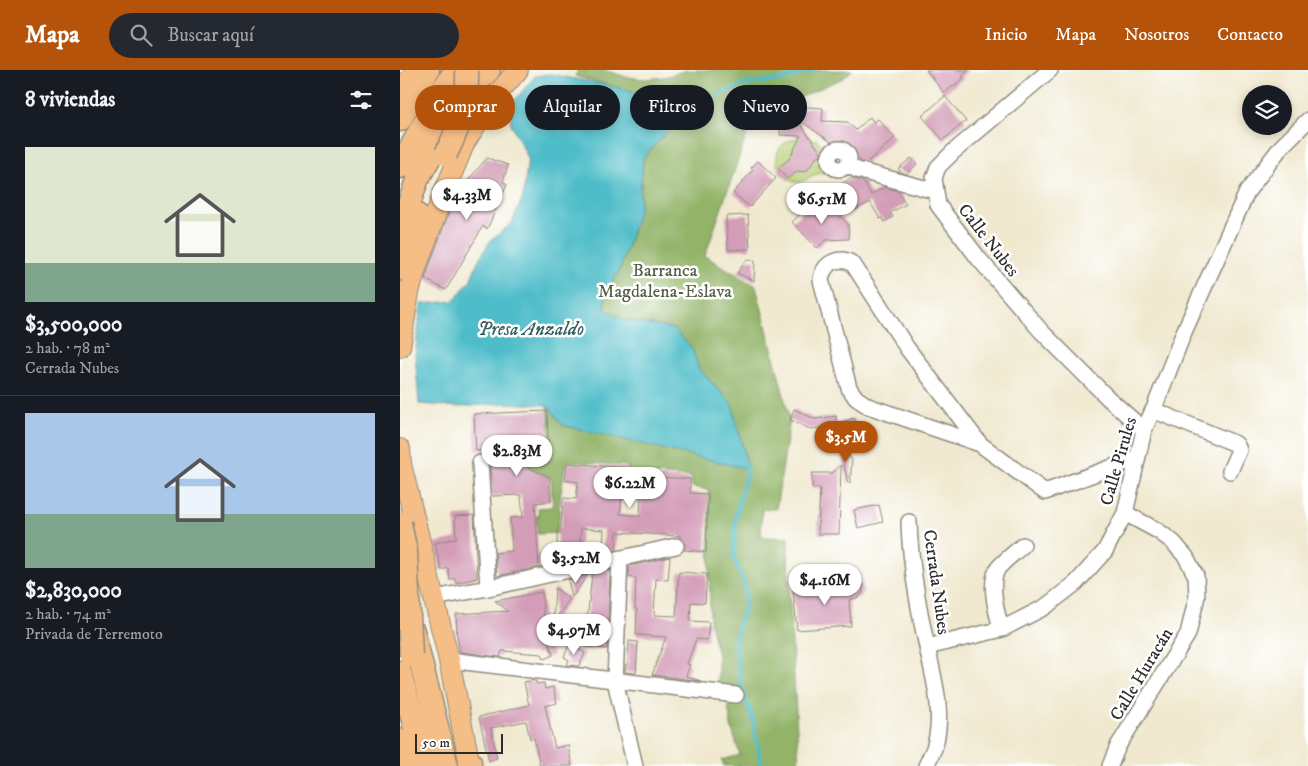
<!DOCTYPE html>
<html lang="es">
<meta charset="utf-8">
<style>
:root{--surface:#171b24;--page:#242831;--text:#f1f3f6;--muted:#9ea1a6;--line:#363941;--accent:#b45309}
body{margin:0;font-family:"IM FELL DW Pica",serif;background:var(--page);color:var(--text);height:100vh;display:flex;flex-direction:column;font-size:19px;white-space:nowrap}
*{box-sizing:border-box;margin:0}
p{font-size:16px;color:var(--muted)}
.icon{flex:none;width:28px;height:28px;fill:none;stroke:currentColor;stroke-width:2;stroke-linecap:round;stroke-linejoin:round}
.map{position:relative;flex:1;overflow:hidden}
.details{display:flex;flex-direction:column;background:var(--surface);width:400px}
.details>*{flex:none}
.guide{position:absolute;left:15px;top:15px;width:475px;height:45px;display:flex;gap:10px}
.fabs{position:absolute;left:842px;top:15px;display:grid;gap:10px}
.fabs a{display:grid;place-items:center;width:50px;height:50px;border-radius:50%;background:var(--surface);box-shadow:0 2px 8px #0003;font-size:25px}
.scale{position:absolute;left:15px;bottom:12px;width:88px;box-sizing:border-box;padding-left:5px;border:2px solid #2b2b2b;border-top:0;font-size:14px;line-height:18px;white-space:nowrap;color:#2b2b2b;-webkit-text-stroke:4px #fff;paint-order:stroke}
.price{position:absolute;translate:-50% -42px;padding:0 11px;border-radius:18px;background:#fff;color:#222;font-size:16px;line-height:32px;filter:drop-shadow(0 1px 2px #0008)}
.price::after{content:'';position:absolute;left:50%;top:30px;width:15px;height:11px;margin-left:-8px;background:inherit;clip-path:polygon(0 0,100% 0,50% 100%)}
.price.selected{background:var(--accent);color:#fff}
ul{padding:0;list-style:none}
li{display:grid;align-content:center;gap:10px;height:265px;padding:0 25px}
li+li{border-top:1px solid var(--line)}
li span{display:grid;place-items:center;height:155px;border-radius:0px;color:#555}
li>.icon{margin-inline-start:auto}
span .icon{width:90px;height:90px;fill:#fffc;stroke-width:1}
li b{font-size:21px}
h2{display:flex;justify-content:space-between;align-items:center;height:60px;padding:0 25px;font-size:21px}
.chip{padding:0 18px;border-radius:22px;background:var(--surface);box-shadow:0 2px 8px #0003;font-size:18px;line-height:45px}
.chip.selected{background:var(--accent);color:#fff}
header{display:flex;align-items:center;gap:30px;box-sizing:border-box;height:70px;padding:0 25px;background:var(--accent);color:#fff}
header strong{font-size:24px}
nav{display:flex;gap:28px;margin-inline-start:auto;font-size:18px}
.search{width:350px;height:45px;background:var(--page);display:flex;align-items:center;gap:12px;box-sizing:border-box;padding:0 18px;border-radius:28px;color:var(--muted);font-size:19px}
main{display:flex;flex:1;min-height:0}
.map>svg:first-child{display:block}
.green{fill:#b8d176;stroke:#727e50}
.forest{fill:#92b367;stroke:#5e6f49}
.water{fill:#50bdc9;stroke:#3e747a}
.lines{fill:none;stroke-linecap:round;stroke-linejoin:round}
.stream{stroke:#50bdc9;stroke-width:4}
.building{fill:#d39cb7;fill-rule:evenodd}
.minor-casing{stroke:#8e8a7e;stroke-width:18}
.major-casing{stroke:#8e8a7e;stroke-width:22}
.highway-casing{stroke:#8e8a7e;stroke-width:25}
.minor{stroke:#fff;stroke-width:15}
.major{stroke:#f6be87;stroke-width:20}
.highway{stroke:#f6be87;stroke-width:22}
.highway-bridge-casing{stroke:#8e8a7e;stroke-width:25;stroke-linecap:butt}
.highway-bridge{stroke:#f6be87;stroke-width:22}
.labels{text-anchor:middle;stroke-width:5;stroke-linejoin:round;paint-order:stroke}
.street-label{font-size:18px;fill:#2b2b2b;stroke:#fff}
.park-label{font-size:18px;fill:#555d42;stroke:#fff}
.water-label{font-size:19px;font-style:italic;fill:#385e62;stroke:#fff}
</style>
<header>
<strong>Mapa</strong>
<div class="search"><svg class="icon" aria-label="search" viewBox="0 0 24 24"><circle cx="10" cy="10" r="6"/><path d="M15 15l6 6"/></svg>Buscar aquí</div>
<nav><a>Inicio</a><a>Mapa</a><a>Nosotros</a><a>Contacto</a></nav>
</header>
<main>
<section class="details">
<h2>8 viviendas<svg class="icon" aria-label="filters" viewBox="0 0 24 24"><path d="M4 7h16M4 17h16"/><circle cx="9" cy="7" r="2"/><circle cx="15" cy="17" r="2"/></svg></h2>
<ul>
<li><span style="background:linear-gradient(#dfe7d0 75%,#7fa58c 0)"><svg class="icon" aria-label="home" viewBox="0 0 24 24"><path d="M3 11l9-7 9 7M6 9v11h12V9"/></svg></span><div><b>$3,500,000</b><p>2 hab. · 78 m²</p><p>Cerrada Nubes</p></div></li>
<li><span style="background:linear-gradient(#a9c7e8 65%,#7fa58c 0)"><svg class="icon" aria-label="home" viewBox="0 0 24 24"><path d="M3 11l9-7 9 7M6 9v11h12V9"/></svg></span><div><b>$2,830,000</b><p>2 hab. · 74 m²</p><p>Privada de Terremoto</p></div></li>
</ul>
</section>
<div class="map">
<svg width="908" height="696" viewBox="0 0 908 696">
<rect width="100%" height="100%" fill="#fff"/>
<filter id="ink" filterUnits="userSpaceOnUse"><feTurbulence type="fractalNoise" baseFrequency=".02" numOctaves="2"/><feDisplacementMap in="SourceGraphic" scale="10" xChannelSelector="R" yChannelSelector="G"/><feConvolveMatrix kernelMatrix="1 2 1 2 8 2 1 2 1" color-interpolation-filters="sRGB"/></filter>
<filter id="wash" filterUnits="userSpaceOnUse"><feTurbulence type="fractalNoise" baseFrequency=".0096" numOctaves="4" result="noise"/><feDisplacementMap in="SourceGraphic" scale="20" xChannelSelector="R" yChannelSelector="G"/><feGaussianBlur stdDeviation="1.12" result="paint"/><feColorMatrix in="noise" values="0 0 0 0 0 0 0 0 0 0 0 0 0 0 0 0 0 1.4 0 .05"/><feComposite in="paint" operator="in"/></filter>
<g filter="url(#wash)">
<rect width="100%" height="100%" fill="#f0e9d0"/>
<path class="green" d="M397 68 417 70 426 81 423 91 429 101C425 103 422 103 417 104 409 106 405 113 395 112 381 109 371 91 380 78 384 72 391 70 397 68Z"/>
<path class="forest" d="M178 0H204L226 7 245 9 265 7 286 0H452L445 7 364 44 353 53 347 64 305 186 356 216 390 350 376 439H362L361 467 388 468 389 519 399 696H324L322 690 340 685 331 656 327 627 318 625V585L310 554 309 420 292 417V407L228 402V396L166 391 160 428 158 463 138 464 136 446H139L138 438 153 437 151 408 125 396V392L151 390 148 338 145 335 150 337 162 355 348 398 332 334 299 299 292 278 274 259 224 250 205 239V226L221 196 239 140 243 88 276 52 283 48H291V35H283L175 6Z"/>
<path class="water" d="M150 4 212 16 283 35V48L276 52 243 88 239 140 221 196 205 226V239L224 250 274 259 292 278 299 299 332 334 348 399 162 355 150 338 145 335 105 333 59 337 19 334 15 285 21 234 53 231 70 211 78 191 90 171 112 153 123 127 128 88 111 54 109 37 135 6Z"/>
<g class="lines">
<path class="stream" d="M291 41 319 25 345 14 381 10 414 0
M345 394 347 401 335 450 334 488 345 516V536L335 568 341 617 352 647 362 696"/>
</g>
<g id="blocks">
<path class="building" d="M526 0H569L562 6 564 8 544 23Z
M545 26 566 51 543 70 522 46Z
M409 37 423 38 422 51 447 52 456 60 470 47 474 52 478 49 495 68 466 93 455 88 441 73 437 76 396 48 422 84 416 88 406 102 398 101 387 109 378 98 389 89 401 66 380 65 381 46H390Z
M87 88 108 95 103 112 107 115 87 159 83 156 46 220 25 209 29 196 56 124Z
M511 88 517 94 507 104 501 102 498 99Z
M358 91 376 108 350 137 333 123 353 100 351 98Z
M452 108 464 112 471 125 484 117 498 121 506 134 490 143 493 147 484 152 482 148 480 149 470 132 452 142 437 116Z
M412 133 422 143 430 136 448 154 449 169 426 170 417 178 392 152Z
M348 145 350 179 328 180 326 146Z
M347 190H355L354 211 337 203Z
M394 339 415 349 436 346V354L454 348 458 362 440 368 439 366 436 367 433 357 410 359 390 350Z
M147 341 149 390 115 391 149 407 151 431 135 433 139 497 97 506 95 483 112 481 110 448 123 447 121 425 92 426 89 380 76 381 74 344Z
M438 371 452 390 450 413H448Z
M167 393 227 398 226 405 290 409V423L308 424 306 482 284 480 285 474 280 466 217 462 216 480 203 481 204 460 181 458 179 488 167 491 156 490 158 457H161L163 428 176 429 178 412 165 410ZM222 424 241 425 240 446 220 444Z
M441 395 439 464H418L420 418H412V403H432Z
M479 435 483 452 458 458 454 440Z
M74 445 77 508 56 513 55 508 50 510 48 498 41 500 35 473 56 468 55 446Z
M270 487 268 510 256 509 254 545 276 546 279 502 307 504 305 533 291 532 290 551 309 552 307 570 296 569 287 594 290 595 286 606 301 611 252 605 266 567 236 565 237 539 235 538 236 508 229 507V496Z
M210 500 207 579 184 577 192 504Z
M188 505 172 527 168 510Z
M463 514V522L460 527 449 530 451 556 397 560 393 520Z
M155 518 170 529 153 552Z
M142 522 144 553 153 552 149 557 152 558 147 567 153 585 144 589 142 584 102 581 100 587 60 582 56 560 57 561 56 544 108 541 95 531Z
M229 571 238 572 236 603 225 602 226 594H228Z
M169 575 185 583 179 596 167 595 169 590 164 587Z
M135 610 137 614 144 613 145 619 153 617 157 633 145 636 155 678 168 675 172 696H140L134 668 130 669 126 651 91 658 97 688 89 691 79 647 129 635 124 612Z"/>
</g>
</g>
<g filter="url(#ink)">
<use href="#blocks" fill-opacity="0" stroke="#8e8a7e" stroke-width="1"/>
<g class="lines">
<g class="minor-casing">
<path id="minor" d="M650 0 553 82 538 97 534 108 538 135 579 189 641 261 708 328 744 360
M429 89a10 10 0 1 1 20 0a10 10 0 1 1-20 0Z
M448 95 457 100 535 121
M755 336 784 262 847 122 881 77 908 50
M580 374 468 336 456 328 449 318 421 210C423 193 439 185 453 194L507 278 580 374 645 422 737 388
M80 393 88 518
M509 452C510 493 518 536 527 577 534 609 544 642 535 675 533 682 529 689 526 696
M220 488 215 611 235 696
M34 528 88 518 276 476
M602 559C596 543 588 510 599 497 606 489 616 482 623 475
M527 577 602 559 645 537 676 513 705 481 725 443 744 360 753 340 836 374 839 380 830 401
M49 590 336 625
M710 696 718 676 788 564 797 526 796 506 786 487 773 472 758 461 725 443"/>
</g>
<g class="major-casing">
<path id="major" d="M0 25 16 0
M0 277 9 222 18 192 43 125 65 72 91 31 118 0
M0 379 1 394 49 590 70 696"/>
</g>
<g class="highway-casing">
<path id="highway" d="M0 50 28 0
M0 97 44 17 56 0
M0 161 17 110 62 30 89 0
M0 199 17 145
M13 561 47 696
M0 602 25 696
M0 670 6 696
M70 692V696"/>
</g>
<use href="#minor" class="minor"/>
<use href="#major" class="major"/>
<use href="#highway" class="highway"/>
<g class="highway-bridge-casing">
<path id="highway-bridge" d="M46 84C61 53 68 35 67 0
M0 453 6 482 11 586"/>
</g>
<use href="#highway-bridge" class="highway-bridge"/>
</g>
</g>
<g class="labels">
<g class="street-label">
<text transform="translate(589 170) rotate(52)" y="6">Calle Nubes</text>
<text transform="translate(718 391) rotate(-74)" y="6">Calle Pirules</text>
<text transform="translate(537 512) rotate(82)" y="6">Cerrada Nubes</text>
<text transform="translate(741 604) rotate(-59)" y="6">Calle Huracán</text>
</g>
<g class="park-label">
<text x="265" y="206">Barranca<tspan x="265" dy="21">Magdalena-Eslava</tspan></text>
</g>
<g class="water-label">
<text x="131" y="265">Presa Anzaldo</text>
</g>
</g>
</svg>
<div class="fabs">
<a><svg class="icon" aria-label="layers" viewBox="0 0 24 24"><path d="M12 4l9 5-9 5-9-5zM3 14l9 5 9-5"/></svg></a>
</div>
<div class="scale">50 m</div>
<b class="price" style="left:67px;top:151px">$4.33M</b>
<b class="price" style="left:422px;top:155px">$6.51M</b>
<b class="price selected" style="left:446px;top:393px">$3.5M</b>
<b class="price" style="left:117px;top:407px">$2.83M</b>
<b class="price" style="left:230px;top:439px">$6.22M</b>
<b class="price" style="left:176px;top:514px">$3.52M</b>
<b class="price" style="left:425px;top:536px">$4.16M</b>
<b class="price" style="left:174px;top:586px">$4.97M</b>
<div class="guide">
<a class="chip selected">Comprar</a>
<a class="chip">Alquilar</a>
<a class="chip">Filtros</a>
<a class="chip">Nuevo</a>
</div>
</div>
</main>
